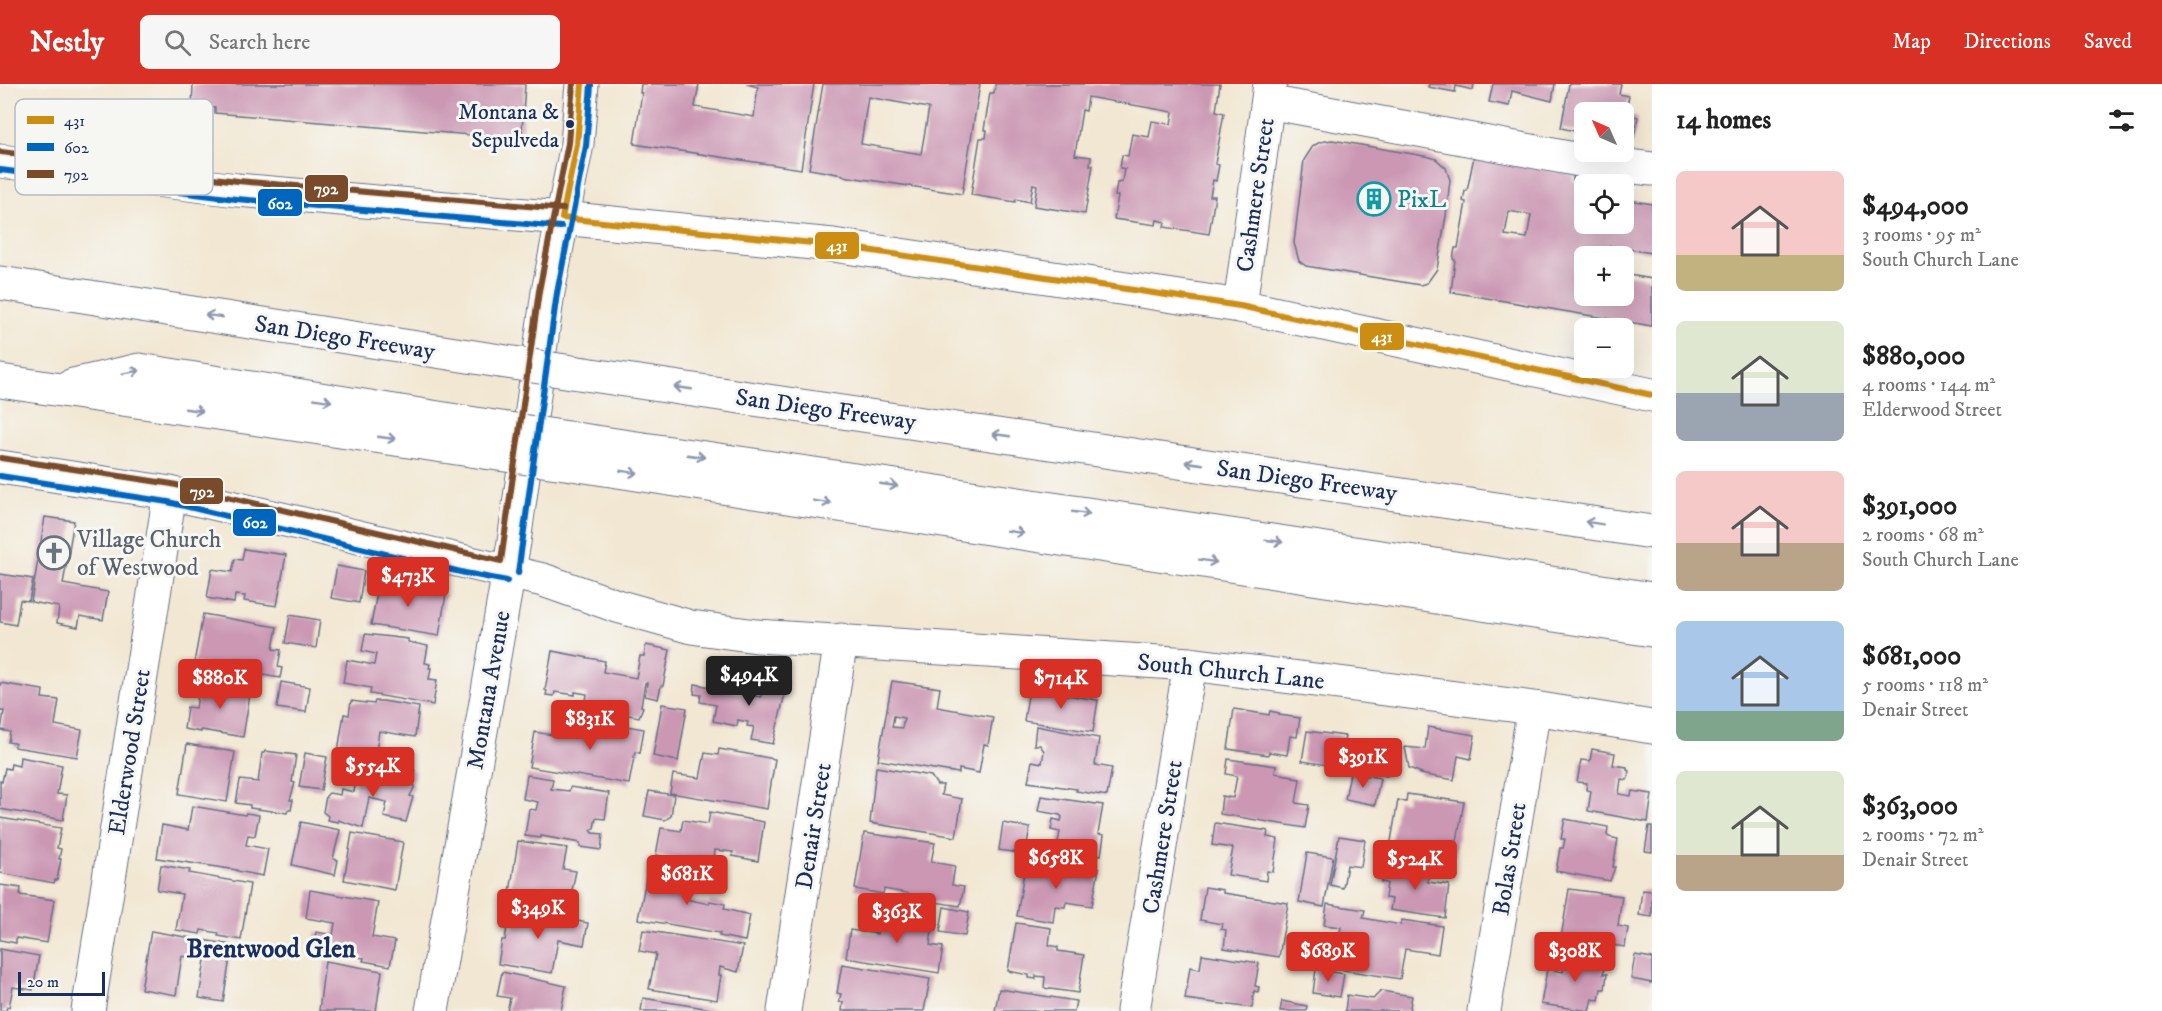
<!DOCTYPE html>
<meta charset="utf-8">
<style>
:root{--surface:#fff;--page:#f6f6f6;--text:#222;--muted:#767676;--accent:#d93025}
body{margin:0;font-family:"IM FELL DW Pica",serif;background:var(--page);color:var(--text);height:100vh;display:flex;flex-direction:column;font-size:22px;white-space:nowrap}
*{box-sizing:border-box;margin:0}
p{font-size:20px;color:var(--muted)}
.icon{flex:none;width:33px;height:33px;fill:none;stroke:currentColor;stroke-width:2;stroke-linecap:round;stroke-linejoin:round}
.map{position:relative;flex:1;overflow:hidden}
.drawer{display:flex;flex-direction:column;background:var(--surface);width:510px}
.drawer>*{flex:none}
.needle{width:39px;rotate:315deg}
.fabs{position:absolute;left:1574px;top:18px;display:grid;gap:12px}
.fabs a{display:grid;place-items:center;width:60px;height:60px;border-radius:9px;background:var(--surface);box-shadow:0 6px 24px #0002;font-size:30px}
.scale{position:absolute;left:18px;bottom:15px;width:87px;box-sizing:border-box;padding-left:6px;border:3px solid #1b2f5e;border-top:0;font-size:16px;line-height:21px;white-space:nowrap;color:#1b2f5e;-webkit-text-stroke:4px #f6f6f2;paint-order:stroke}
.price{position:absolute;translate:-50% -51px;padding:0 14px;border-radius:6px;background:var(--accent);color:#fff;font-size:20px;line-height:39px;filter:drop-shadow(0 2px 3px #0008)}
.price::after{content:'';position:absolute;left:50%;top:36px;width:18px;height:14px;margin-left:-9px;background:inherit;clip-path:polygon(0 0,100% 0,50% 100%)}
.price.current{background:#222;color:#fff}
ul{padding:0;list-style:none}
li{display:flex;align-items:center;gap:18px;height:150px;padding:0 24px}
li span{display:grid;place-items:center;flex:none;width:168px;height:120px;border-radius:9px;color:#555}
li>.icon{margin-inline-start:auto}
span .icon{width:72px;height:72px;fill:#fffc;stroke-width:1}
li b{font-size:26px}
h2{display:flex;justify-content:space-between;align-items:center;height:72px;padding:0 24px;font-size:26px}
header{display:flex;align-items:center;gap:36px;box-sizing:border-box;height:84px;padding:0 30px;background:var(--accent);color:#fff}
header strong{font-size:28px}
nav{display:flex;gap:33px;margin-inline-start:auto;font-size:21px}
.search{width:420px;height:54px;background:var(--page);display:flex;align-items:center;gap:15px;box-sizing:border-box;padding:0 21px;border-radius:9px;color:var(--muted);font-size:22px}
main{display:flex;flex:1;min-height:0}
.map>svg:first-child{display:block}
.building{fill:#cb97b3;fill-rule:evenodd}
.lines{fill:none;stroke-linecap:round;stroke-linejoin:round}
.minor-casing{stroke:#666f87;stroke-width:35}
.major-casing{stroke:#666f87;stroke-width:35}
.highway-casing{stroke:#666f87;stroke-width:35}
.minor{stroke:#fff;stroke-width:33}
.major{stroke:#fff;stroke-width:33}
.highway{stroke:#fff;stroke-width:33}
.highway-bridge-casing{stroke:#666f87;stroke-width:35;stroke-linecap:butt}
.highway-bridge{stroke:#fff;stroke-width:33}
.bus-1-casing{stroke:#f6f6f2;stroke-width:10}
.bus-2-casing{stroke:#f6f6f2;stroke-width:10}
.bus-3-casing{stroke:#f6f6f2;stroke-width:10}
.bus-1{stroke:#cb8e13;stroke-width:6}
.bus-2{stroke:#0065bd;stroke-width:6}
.bus-3{stroke:#7a4b2a;stroke-width:6}
.oneway{stroke:#8d97ae}
.bus-dot{fill:#1b2f5e;stroke:#f6f6f2;stroke-width:2}
.labels{text-anchor:middle;stroke-width:6;stroke-linejoin:round;paint-order:stroke}
.bus-label{font-size:22px;fill:#1b2f5e;stroke:#f6f6f2;text-anchor:end}
.street-label{font-size:24px;fill:#1b2f5e;stroke:#f6f6f2}
.culture-label{font-size:24px;fill:#0d838f;stroke:#f6f6f2;text-anchor:start}
.worship-label{font-size:24px;fill:#5b616d;stroke:#f6f6f2;text-anchor:start}
.neighbourhood-label{font-size:26px;font-weight:bold;fill:#1b2f5e;stroke:#f6f6f2}
.key{fill:#f6f6f2;stroke:#b4bac6;stroke-width:1.5}
.key-label{font-size:16px;fill:#1b2f5e}
.line-badge{stroke:#f6f6f2;stroke-width:2}
.badge-label{font-size:16px;text-anchor:middle;font-weight:bold;fill:#fff}
</style>
<header>
<strong>Nestly</strong>
<div class="search"><svg class="icon" aria-label="search" viewBox="0 0 24 24"><circle cx="10" cy="10" r="6"/><path d="M15 15l6 6"/></svg>Search here</div>
<nav><a>Map</a><a>Directions</a><a>Saved</a></nav>
</header>
<main>
<div class="map">
<svg width="1652" height="927" viewBox="0 0 1652 927">
<rect width="100%" height="100%" fill="#f6f6f2"/>
<filter id="ink" filterUnits="userSpaceOnUse"><feTurbulence type="fractalNoise" baseFrequency=".0167" numOctaves="2"/><feDisplacementMap in="SourceGraphic" scale="12" xChannelSelector="R" yChannelSelector="G"/><feConvolveMatrix kernelMatrix="1 2 1 2 8 2 1 2 1" color-interpolation-filters="sRGB"/></filter>
<filter id="wash" filterUnits="userSpaceOnUse"><feTurbulence type="fractalNoise" baseFrequency=".008" numOctaves="4" result="noise"/><feDisplacementMap in="SourceGraphic" scale="24" xChannelSelector="R" yChannelSelector="G"/><feGaussianBlur stdDeviation="1.35" result="paint"/><feColorMatrix in="noise" values="0 0 0 0 0 0 0 0 0 0 0 0 0 0 0 0 0 1.4 0 .05"/><feComposite in="paint" operator="in"/></filter>
<g filter="url(#wash)">
<rect width="100%" height="100%" fill="#f2e7d2"/>
<g id="blocks">
<path class="building" d="M193 0H525L522 48H519L518 55 215 29V24L192 22Z
M641 0H699L695 23 754 33 758 3 746 0H814L801 85 634 60 642 9H640Z
M823 0H980L962 110 843 92V91L809 85ZM868 13 929 24 921 70 861 60Z
M995 0H1220L1216 27 1224 29 1215 80 1219 81 1216 97 1213 96 1210 112H1215L1209 150 1164 143 1165 138 1157 136 1156 141 1114 135 1118 112H1115L1117 99 1122 98 1124 85H1126L1120 84 1122 71 1128 72 1132 50 1149 53 1152 37 1171 40 1173 28 1088 13 1086 27 1082 26 1075 71 1091 73 1090 81H1093L1085 130 1034 122 1037 101 1033 100 1030 118 1016 115 1015 118 971 111 980 54H986L987 46H984L990 9H994Z
M1429 0H1474L1473 6 1456 2 1455 8 1428 3Z
M1493 0H1555L1552 17 1512 7 1509 22 1489 18Z
M1569 0H1621L1619 10 1629 12 1625 30 1638 33 1633 58 1623 56V28H1584V49L1561 44Z
M1332 56 1430 73 1436 75 1446 84 1450 96 1446 132 1437 185 1427 199 1420 201 1306 182 1299 177 1294 159 1304 76 1313 62 1320 58Z
M1474 72 1573 91V97L1584 99V140H1623V115L1652 120V169L1610 162 1608 172H1584V212H1623V190L1652 195V242L1451 208 1455 176 1453 175 1455 164H1458L1466 118 1463 117 1465 107H1467ZM1509 127 1531 131 1527 154 1505 151Z
M45 433 74 437 63 500 108 508 103 536 80 532 78 543 57 539 59 523 31 518Z
M244 465 286 471 277 522 244 517 245 512 235 511 234 519 207 514 212 485 232 488 235 475 242 476Z
M337 482 364 487 359 519 331 514Z
M0 490 33 495 29 517 20 516 16 541 0 538Z
M380 492 394 494 393 501 399 502 400 499 413 501V504L446 510 439 552 371 541Z
M203 530 277 543 273 565 281 566 278 583 282 584 280 594 194 579Z
M290 531 320 536 316 564 285 559Z
M365 550 408 555V558L428 562 425 579 430 580 429 584H431L429 595 437 596 433 621 370 610 371 604 343 599 347 576 374 581 376 570 362 567Z
M646 561 670 566 663 602H661L658 615 645 612 647 599H645L641 622 643 623 639 633 585 623 587 610 575 608V611L569 610 555 608 554 612 546 611 547 607 545 606 552 567 605 577 603 588 636 594 640 572H644Z
M764 592 788 597 773 660 751 656 754 643 747 642 748 638 738 636 737 642 713 637 716 621 700 618 701 611 694 610 695 600 761 613Z
M206 597 251 604 243 653 201 646V648L184 645 187 623 196 624 199 605 204 607Z
M892 597 940 604 937 623 993 633 988 661 984 660 979 689 959 685V689L878 676ZM894 632 904 634 902 644 892 643Z
M281 598 310 603 306 628 277 624Z
M0 599 43 606 42 614 59 616 55 641 82 646 77 673 14 663 15 659 8 658 10 648 1 646 4 627H0Z
M1029 605 1098 616 1093 648 1024 637Z
M351 617 374 620 375 617H383L419 623 415 653 379 647 375 674 338 667 344 630 349 631Z
M662 620 687 624 678 677 653 672Z
M1234 625 1269 631 1270 627 1279 629V631L1300 634 1297 653 1290 652 1287 671 1269 668 1268 671 1228 665Z
M576 633 644 645 640 669 635 668 629 700 529 683 535 648 564 653 566 645 574 647Z
M1036 642 1099 654 1095 681 1112 684 1107 712 1076 707 1077 705 1028 698 1032 677 1042 679 1044 667 1040 661H1034Z
M1428 643 1475 651 1471 675 1458 672 1454 696 1420 690 1422 689 1409 684 1405 663 1425 665Z
M1307 647 1345 652 1340 683 1302 677Z
M1351 658 1392 665 1387 692 1346 684Z
M187 660 235 668 227 718 179 710Z
M719 665 775 675 767 725 670 709 673 690 700 694 705 669 718 671Z
M1592 665 1615 669 1613 681 1627 683V686L1629 687 1627 696 1621 695 1619 710 1631 712 1632 707 1652 710 1648 738 1588 727 1591 707 1586 706 1587 699 1577 698 1581 676 1590 677Z
M265 667 296 671 292 698 295 699 290 716H293L291 726H288L287 729 250 724V721L236 719 240 696 258 698 262 669H264Z
M305 669 327 673 321 706 299 703Z
M20 673 62 681 57 710 67 711 63 736 0 725V697L2 698 5 684 10 685 11 680 19 682Z
M1228 675 1276 682 1275 689 1293 692V694L1300 695 1296 719 1309 721 1305 744 1220 730 1222 712 1233 714 1237 692 1226 690Z
M395 683 415 687 412 701 415 702 410 712 413 713 406 738 384 733 387 718 369 714 363 744 338 736V738L327 736 328 732 323 728 326 712 329 709 340 711 341 705 354 708 357 689 393 695Z
M876 683 931 692 937 701H943L941 711 962 715 956 753 870 739Z
M1350 689 1380 694 1375 721 1345 715Z
M527 691 553 695 551 705 569 707 570 703 609 709 605 735 596 734 594 744 591 746 593 749 603 750 601 766 580 763V759L541 752V754L525 752 529 725 536 726 538 718 523 715Z
M649 707 674 711 671 732 665 736 644 732Z
M1407 710 1464 718 1454 774 1390 763 1398 716 1406 718Z
M1041 712 1103 721 1098 750 1104 751 1101 771 1057 763 1060 748 1051 746 1053 735 1061 737 1062 733 1060 731 1038 727Z
M192 722 245 731 246 729 259 731 255 752 248 751 246 761 268 765 263 792 237 787V786L157 774 162 741 188 746Z
M710 728 764 738 758 777 732 772 733 768 715 766 713 782 656 771 661 744 681 747 683 736 708 740Z
M0 734 61 744 57 764 61 765 59 775H61L57 796H55L54 799 0 789Z
M1565 735 1608 743 1607 751 1609 753 1618 755 1613 783H1615L1610 797 1556 787 1560 764H1563L1565 755H1561Z
M301 738 340 746 333 775 338 776 335 791 292 781Z
M1003 739 1030 744 1025 770 999 766Z
M1215 739 1268 747 1267 753 1278 755 1273 788 1267 787 1266 797 1228 791 1233 764 1212 761Z
M1649 742H1652V768L1645 767Z
M352 749 403 758 395 806 344 796Z
M864 749 935 759 931 778 955 782 952 801 964 803 960 822 922 816 923 812 884 805 883 810 855 805Z
M1339 752 1365 756 1361 783 1347 781 1343 804 1330 801Z
M518 757 567 764 563 785 576 787 568 826 509 815Z
M1307 769 1333 773 1324 823 1299 818Z
M1390 778 1430 783 1428 798 1449 801 1445 834 1390 826 1392 815 1385 814 1387 799 1381 798 1383 785 1389 786Z
M1064 779 1099 785 1092 822 1066 818 1065 823 1055 822 1053 838 1017 832 1025 782 1045 786 1046 784 1053 785 1052 787 1062 789Z
M161 781 190 786 189 789 250 800 241 856 218 852 219 849 201 846 200 850 176 846 182 810 157 806Z
M649 781 693 789 696 794 694 805 687 808 685 815 709 820 710 817 725 820 724 825 750 831 745 857 719 852 720 849 638 835Z
M0 801 21 804 20 811 54 816 47 859 16 854V859L0 856Z
M1205 803 1223 806V809L1288 819 1279 873 1224 864 1226 846 1221 845 1222 840 1200 836Z
M1569 805 1622 812 1618 842 1628 844 1625 863 1561 854Z
M310 806 378 818 372 853 395 857 390 882 363 877 364 874 313 865 316 848 333 851 335 839 306 834Z
M1642 806 1652 807V833L1639 831Z
M1327 820 1365 826 1363 834 1401 841 1402 836 1442 842 1438 870 1405 865 1400 895 1343 886 1349 850 1340 849 1341 843 1324 841Z
M944 823 969 828 965 852 940 848Z
M516 825 588 839 584 861 558 856 552 889 498 880 502 856H505L507 843 514 844Z
M881 828 927 835 926 846 932 847 930 861 943 863 939 889 846 874 850 846 877 850Z
M1016 839 1051 844 1049 861 1058 863V867L1084 871 1078 909 1044 904 1045 893 1036 892V895L1029 894V891L1008 887Z
M643 846 743 862 738 888 720 883 719 891H721L717 916 649 905 656 870 639 867Z
M151 847 232 861 223 918 199 914 205 876 182 872 176 911 141 905Z
M0 865 39 872 33 906 13 903 9 923H7L6 927 0 926Z
M1567 868 1598 873V879L1605 880 1603 890H1607L1605 905H1601L1599 916 1592 915 1589 927 1541 920 1547 885 1563 888Z
M1202 870 1259 879 1255 902 1259 903 1258 908 1254 907 1252 924 1185 915 1190 883 1200 885Z
M1635 871 1652 874V899L1631 895Z
M325 877 382 887 376 927H319Z
M842 880 930 895 924 927H842L843 918H839L841 910 837 909Z
M1316 885 1344 890 1340 913 1313 909Z
M502 888 566 902 561 927H507L510 914 497 912Z
M999 905 1076 917 1074 927H995Z
M1381 907 1412 912 1410 923 1412 927H1345L1347 911 1373 915Z
M643 914 716 926V927H641Z
M1282 917 1307 922 1306 927H1280Z"/>
</g>
</g>
<g filter="url(#ink)">
<use href="#blocks" fill-opacity="0" stroke="#666f87" stroke-width="1.5"/>
<g class="lines">
<g class="minor-casing">
<path id="minor" d="M1268 18 1585 77 1652 85
M1240 222 1270 0
M0 383 170 409 543 496 617 522 691 543 756 552 1190 580 1534 624 1652 643
M88 927 170 409
M432 927 514 458 548 208 577 60 582 0
M784 927 841 556
M1133 927 1190 580
M1484 927 1534 624"/>
</g>
<g class="major-casing">
<path id="major" d="M0 77 237 106 562 134 833 161 1240 222 1652 311"/>
</g>
<g class="highway-casing">
<path id="highway" d="M0 199 500 277
M585 290 1652 448
M0 297 484 368
M73 301 139 286 488 342
M575 355 1442 482 1652 515
M572 380 1652 546"/>
</g>
<use href="#minor" class="minor"/>
<use href="#major" class="major"/>
<use href="#highway" class="highway"/>
<g class="highway-bridge-casing">
<path id="highway-bridge" d="M500 277 585 290
M488 342 575 355
M484 368 572 380"/>
</g>
<use href="#highway-bridge" class="highway-bridge"/>
<g class="bus-1-casing">
<path id="bus-1" d="M562 134 833 161 1240 222 1652 311
M562 134 577 60 582 0"/>
</g>
<g class="bus-2-casing">
<path id="bus-2" d="M0 86 236 115 561 143
M0 392 168 418 465 489 507 497
M518 489 557 209 586 62 591 1"/>
</g>
<g class="bus-3-casing">
<path id="bus-3" d="M1 68 238 97 563 125
M1 374 172 400 501 477 539 207 568 59 573 0"/>
</g>
<use href="#bus-1" class="bus-1"/>
<use href="#bus-2" class="bus-2"/>
<use href="#bus-3" class="bus-3"/>
</g>
<defs><path id="oneway-shaft" d="M-6 0H5M1.5-3L5.5 0L1.5 3" fill="none" stroke-width="1.6" stroke-linecap="round" stroke-linejoin="round" transform="scale(1.5)"/></defs>
<g class="oneway">
<use href="#oneway-shaft" transform="translate(214 232) rotate(-171)"/>
<use href="#oneway-shaft" transform="translate(131 288) rotate(-10)"/>
<use href="#oneway-shaft" transform="translate(683 304) rotate(-172)"/>
<use href="#oneway-shaft" transform="translate(323 316) rotate(9)"/>
<use href="#oneway-shaft" transform="translate(194 326) rotate(8)"/>
<use href="#oneway-shaft" transform="translate(1001 351) rotate(-172)"/>
<use href="#oneway-shaft" transform="translate(387 354) rotate(8)"/>
<use href="#oneway-shaft" transform="translate(696 372) rotate(8)"/>
<use href="#oneway-shaft" transform="translate(1194 379) rotate(-172)"/>
<use href="#oneway-shaft" transform="translate(629 388) rotate(9)"/>
<use href="#oneway-shaft" transform="translate(889 401) rotate(8)"/>
<use href="#oneway-shaft" transform="translate(822 418) rotate(9)"/>
<use href="#oneway-shaft" transform="translate(1081 429) rotate(8)"/>
<use href="#oneway-shaft" transform="translate(1594 439) rotate(-171)"/>
<use href="#oneway-shaft" transform="translate(1015 448) rotate(9)"/>
<use href="#oneway-shaft" transform="translate(1274 457) rotate(8)"/>
<use href="#oneway-shaft" transform="translate(1208 477) rotate(9)"/>
</g>
</g>
<defs>
<g id="building-ring" transform="scale(1.725)"><circle r="9.5" fill="#f6f6f2" stroke="#0f9aa8" stroke-width="1.5"/><path d="M-4-6H4V6H1V3H-1V6H-4ZM-2.5-4.3h1.7v1.8h-1.7ZM.8-4.3h1.7v1.8H.8ZM-2.5-1h1.7V.8h-1.7ZM.8-1h1.7V.8H.8Z" fill="#0f9aa8"/></g>
<g id="church-ring" transform="scale(1.725)"><circle r="9.5" fill="#f6f6f2" stroke="#6b7280" stroke-width="1.5"/><path d="M-1.2-6h2.4v3.5h3.3v2.4h-3.3V6h-2.4V-.1h-3.3v-2.4h3.3Z" fill="#6b7280"/></g>
</defs>
<g fill-rule="evenodd">
<use href="#building-ring" x="1374" y="115"/>
<use href="#church-ring" x="54" y="469"/>
</g>
<circle class="bus-dot" cx="570" cy="40" r="5"/>
<g class="labels">
<g class="bus-label">
<text x="559" y="35">Montana &amp;<tspan x="559" dy="28">Sepulveda</tspan></text>
</g>
<g class="street-label">
<text transform="translate(1255 111) rotate(-82)" y="8">Cashmere Street</text>
<text transform="translate(345 253) rotate(9)" y="8">San Diego Freeway</text>
<text transform="translate(826 325) rotate(8)" y="8">San Diego Freeway</text>
<text transform="translate(1307 396) rotate(8)" y="8">San Diego Freeway</text>
<text transform="translate(1231 587) rotate(6)" y="8">South Church Lane</text>
<text transform="translate(488 606) rotate(-80)" y="8">Montana Avenue</text>
<text transform="translate(129 668) rotate(-81)" y="8">Elderwood Street</text>
<text transform="translate(813 742) rotate(-81)" y="8">Denair Street</text>
<text transform="translate(1162 753) rotate(-81)" y="8">Cashmere Street</text>
<text transform="translate(1509 775) rotate(-81)" y="8">Bolas Street</text>
</g>
<g class="culture-label">
<text x="1397" y="123">PixL</text>
</g>
<g class="worship-label">
<text x="77" y="463">Village Church<tspan x="77" dy="28">of Westwood</tspan></text>
</g>
<g class="neighbourhood-label">
<text x="271" y="873">Brentwood Glen</text>
</g>
</g>
<rect x="15" y="15" width="198" height="96" rx="9" class="key"/>
<rect x="27" y="32" width="27" height="8" fill="#cb8e13"/>
<rect x="27" y="59" width="27" height="8" fill="#0065bd"/>
<rect x="27" y="86" width="27" height="8" fill="#7a4b2a"/>
<g class="key-label">
<text x="64" y="42">431</text>
<text x="64" y="69">602</text>
<text x="64" y="96">792</text>
</g>
<g class="line-badge">
<rect x="304" y="90" width="45" height="29" rx="6" fill="#7a4b2a"/>
<rect x="257" y="104" width="46" height="29" rx="6" fill="#0065bd"/>
<rect x="814" y="147" width="46" height="29" rx="6" fill="#cb8e13"/>
<rect x="1359" y="238" width="46" height="29" rx="6" fill="#cb8e13"/>
<rect x="179" y="393" width="45" height="28" rx="6" fill="#7a4b2a"/>
<rect x="232" y="424" width="45" height="29" rx="6" fill="#0065bd"/>
</g>
<g class="badge-label">
<text x="326" y="110">792</text>
<text x="280" y="125">602</text>
<text x="837" y="167">431</text>
<text x="1382" y="258">431</text>
<text x="202" y="413">792</text>
<text x="255" y="444">602</text>
</g>
</svg>
<div class="fabs">
<a><svg class="needle" viewBox="-14 -14 28 28"><path d="M0-13l5 13h-10z" fill="#e53935"/><path d="M0 13l5-13h-10z" fill="#767676"/></svg></a>
<a><svg class="icon" aria-label="locate" viewBox="0 0 24 24"><circle cx="12" cy="12" r="6"/><path d="M12 2v4M12 18v4M2 12h4M18 12h4"/></svg></a>
<a>+</a>
<a>−</a>
</div>
<div class="scale">20 m</div>
<b class="price" style="left:408px;top:524px">$473K</b>
<b class="price current" style="left:749px;top:623px">$494K</b>
<b class="price" style="left:220px;top:626px">$880K</b>
<b class="price" style="left:1061px;top:626px">$714K</b>
<b class="price" style="left:590px;top:667px">$831K</b>
<b class="price" style="left:1363px;top:705px">$391K</b>
<b class="price" style="left:373px;top:714px">$554K</b>
<b class="price" style="left:1056px;top:806px">$658K</b>
<b class="price" style="left:1415px;top:807px">$524K</b>
<b class="price" style="left:687px;top:822px">$681K</b>
<b class="price" style="left:538px;top:856px">$349K</b>
<b class="price" style="left:897px;top:860px">$363K</b>
<b class="price" style="left:1328px;top:899px">$689K</b>
<b class="price" style="left:1575px;top:899px">$308K</b>
</div>
<section class="drawer">
<h2>14 homes<svg class="icon" aria-label="filters" viewBox="0 0 24 24"><path d="M4 7h16M4 17h16"/><circle cx="9" cy="7" r="2"/><circle cx="15" cy="17" r="2"/></svg></h2>
<ul>
<li><span style="background:linear-gradient(#f6c9c9 70%,#c2b280 0)"><svg class="icon" aria-label="home" viewBox="0 0 24 24"><path d="M3 11l9-7 9 7M6 9v11h12V9"/></svg></span><div><b>$494,000</b><p>3 rooms · 95 m²</p><p>South Church Lane</p></div></li>
<li><span style="background:linear-gradient(#dfe7d0 60%,#9aa5b1 0)"><svg class="icon" aria-label="home" viewBox="0 0 24 24"><path d="M3 11l9-7 9 7M6 9v11h12V9"/></svg></span><div><b>$880,000</b><p>4 rooms · 144 m²</p><p>Elderwood Street</p></div></li>
<li><span style="background:linear-gradient(#f6c9c9 60%,#b9a48a 0)"><svg class="icon" aria-label="home" viewBox="0 0 24 24"><path d="M3 11l9-7 9 7M6 9v11h12V9"/></svg></span><div><b>$391,000</b><p>2 rooms · 68 m²</p><p>South Church Lane</p></div></li>
<li><span style="background:linear-gradient(#a9c7e8 75%,#7fa58c 0)"><svg class="icon" aria-label="home" viewBox="0 0 24 24"><path d="M3 11l9-7 9 7M6 9v11h12V9"/></svg></span><div><b>$681,000</b><p>5 rooms · 118 m²</p><p>Denair Street</p></div></li>
<li><span style="background:linear-gradient(#dfe7d0 70%,#b9a48a 0)"><svg class="icon" aria-label="home" viewBox="0 0 24 24"><path d="M3 11l9-7 9 7M6 9v11h12V9"/></svg></span><div><b>$363,000</b><p>2 rooms · 72 m²</p><p>Denair Street</p></div></li>
</ul>
</section>
</main>
